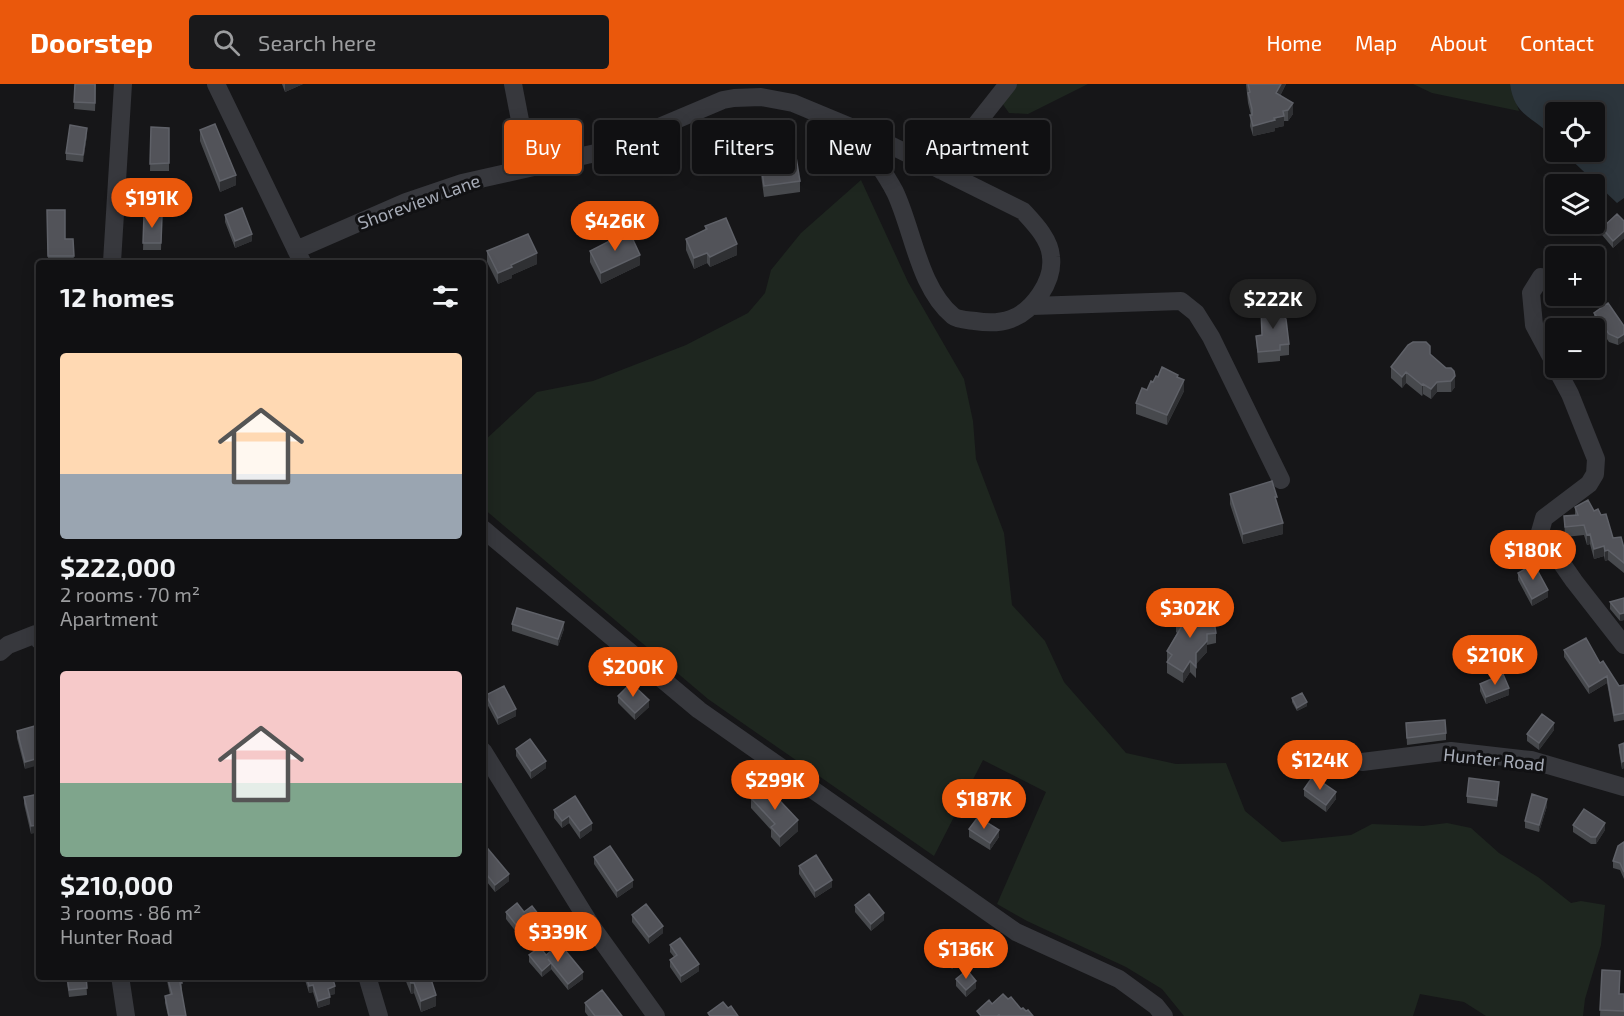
<!DOCTYPE html>
<meta charset="utf-8">
<style>
:root{--surface:#101012;--page:#19191b;--text:#f1f3f6;--muted:#9c9d9f;--line:#303032;--accent:#ea580c}
body{margin:0;font-family:"Exo 2",sans-serif;background:var(--page);color:var(--text);height:100vh;display:flex;flex-direction:column;font-size:22px;white-space:nowrap}
*{box-sizing:border-box;margin:0}
p{font-size:20px;color:var(--muted)}
.icon{flex:none;width:33px;height:33px;fill:none;stroke:currentColor;stroke-width:2;stroke-linecap:round;stroke-linejoin:round}
.map{position:relative;flex:1;overflow:hidden}
.side{position:absolute;left:36px;top:176px;width:450px;height:720px;display:flex;flex-direction:column;background:var(--surface);border-radius:6px;box-shadow:0 3px 15px #0003,0 0 0 2px var(--line)}
.side>*{flex:none}
.top-card{position:absolute;left:504px;top:36px;width:570px;height:54px;display:flex;gap:12px}
.buttons{position:absolute;left:1545px;top:18px;display:grid;gap:12px}
.buttons a{display:grid;place-items:center;width:60px;height:60px;border-radius:6px;background:var(--surface);box-shadow:0 3px 15px #0003,0 0 0 2px var(--line);font-size:30px}
.price{position:absolute;translate:-50% -51px;padding:0 14px;border-radius:21px;background:var(--accent);color:#fff;font-size:20px;line-height:39px;filter:drop-shadow(0 2px 3px #0008)}
.price::after{content:'';position:absolute;left:50%;top:36px;width:18px;height:14px;margin-left:-9px;background:inherit;clip-path:polygon(0 0,100% 0,50% 100%)}
.price.current{background:#222;color:#fff}
ul{padding:0;list-style:none}
li{display:grid;align-content:center;gap:12px;height:318px;padding:0 24px}
li span{display:grid;place-items:center;height:186px;border-radius:6px;color:#555}
li>.icon{margin-inline-start:auto}
span .icon{width:108px;height:108px;fill:#fffc;stroke-width:1}
li b{font-size:26px}
h2{display:flex;justify-content:space-between;align-items:center;height:72px;padding:0 24px;font-size:26px}
.chip{padding:0 21px;border-radius:6px;background:var(--surface);box-shadow:0 3px 15px #0003,0 0 0 2px var(--line);font-size:21px;line-height:54px}
.chip.current{background:var(--accent);color:#fff}
header{display:flex;align-items:center;gap:36px;box-sizing:border-box;height:84px;padding:0 30px;background:var(--accent);color:#fff}
header strong{font-size:28px}
nav{display:flex;gap:33px;margin-inline-start:auto;font-size:21px}
.search{width:420px;height:54px;background:var(--page);display:flex;align-items:center;gap:15px;box-sizing:border-box;padding:0 21px;border-radius:6px;color:var(--muted);font-size:22px}
.map>svg:first-child{display:block}
.green{fill:#1e261f}
.water{fill:#2c353c}
.lines{fill:none;stroke-linecap:round;stroke-linejoin:round}
.minor{stroke:#37383d;stroke-width:18}
.wall{fill:#47494d}
.shaded-wall{fill:#2f3033}
.building{fill:#525359;stroke:#5f6168;stroke-width:1.5}
.labels{text-anchor:middle;stroke-width:6;stroke-linejoin:round;paint-order:stroke}
.street-label{font-size:18px;fill:#a8adb8;stroke:#111113}
</style>
<header>
<strong>Doorstep</strong>
<div class="search"><svg class="icon" aria-label="search" viewBox="0 0 24 24"><circle cx="10" cy="10" r="6"/><path d="M15 15l6 6"/></svg>Search here</div>
<nav><a>Home</a><a>Map</a><a>About</a><a>Contact</a></nav>
</header>
<div class="map">
<svg width="1624" height="932" viewBox="0 0 1624 932">
<rect width="100%" height="100%" fill="#161618"/>
<path class="green" d="M1017 0H1088L1028 30 1009 29 1002 19Z
M1413 0H1510L1519 27 1432 9Z
M861 96 908 198 964 295 973 337 976 375 1004 449 1012 521 1045 557 1064 598 1126 669 1176 680 1226 679 1245 727 1282 758 1351 751 1372 740 1423 742 1447 739 1471 744 1499 769 1538 793 1571 819 1581 817 1605 821 1601 861 1585 915 1583 932H1486L1464 918 1420 910 1413 932H1184L1162 905 1126 883 1027 837 997 820 1046 708 983 676 934 772 708 615 483 424V358L537 308 593 297 686 261 748 229 765 209 771 186 801 149Z"/>
<path class="water" d="M1510 0H1624V114L1617 119 1563 68H1594V28H1556L1555 57C1538 33 1515 36 1510 0Z"/>
<g class="lines">
<path class="minor" d="M216 0 302 178
M513 0 529 83
M940 86 1008 0
M296 166 406 118 462 99 600 68 723 16 734 14 761 13 793 19 870 51 1023 127C1034 139 1050 155 1051 173 1054 197 1033 227 1011 235 1000 239 987 239 975 237 968 236 958 236 953 232 919 204 913 146 895 108 883 85 867 64 851 44
M112 178 123 0
M1556 196 1541 193 1531 209 1534 241 1556 282
M1032 222 1181 217 1196 229 1211 253 1281 396
M1556 284 1570 310 1596 375 1595 390 1589 400 1544 434 1540 448 1574 497 1624 561
M483 445 699 626 1016 848 1119 895 1156 922 1164 932
M0 568 8 561 36 550 39 556
M483 667 592 843 656 932
M1362 678 1451 667 1531 676 1624 703
M120 892 126 932
M367 892 379 932"/>
</g>
<path class="wall" d="M75 0H96L95 27 74 25Z
M282 0H303L285 8Z
M1246 0H1286L1280 12 1293 30 1288 37H1284V42L1275 44V47L1253 52 1250 42 1251 31 1248 19Z
M151 43 169 44V87H150Z
M200 46 236 101 220 108 200 57Z
M87 51 83 78 66 76V69Z
M777 63 800 97V108L764 113 761 91V80L778 77Z
M47 126 65 155H73L74 178H48Z
M144 131 162 132 161 166H143Z
M225 131 252 157 235 164 225 138Z
M1624 137V154L1613 164 1602 151V144Z
M705 142 737 171 710 183 707 179 694 185 686 166V155L705 146Z
M487 167 537 180 512 191V194L498 200 487 178Z
M590 167 640 181 601 200 590 178Z
M1594 229 1624 242V257L1618 261 1609 258 1594 236Z
M1283 232 1289 260V271L1280 272V277L1258 279 1256 252 1261 251Z
M1430 270 1455 303 1451 308H1437L1431 315 1423 310 1422 312 1406 299 1402 304 1391 294V283Z
M1158 293H1178L1184 307 1167 341 1136 330V319Z
M1230 410 1283 450 1243 460 1230 420Z
M1575 423 1594 427 1613 454 1624 464V489L1608 476 1605 477 1604 472 1594 475 1590 460 1587 461 1584 451 1565 453 1564 432 1575 431Z
M1518 489 1548 513 1532 522 1518 496Z
M1624 514V536L1620 537 1610 525V518Z
M1176 538 1216 549V559L1207 561V568L1196 580V594L1190 588 1183 599 1167 589V567L1177 549 1176 548Z
M512 540 564 545 558 562 512 547Z
M1564 566 1600 579 1619 602 1624 601V636L1614 638 1607 599 1589 610 1564 573Z
M1480 600 1509 611 1486 620 1480 607Z
M486 611 516 632 498 641 486 618Z
M618 612 649 623 635 636 618 619Z
M1292 614 1307 622 1297 627 1292 618Z
M1406 639 1446 649V656L1407 661Z
M35 642 25 685 17 654V647Z
M1554 646 1539 666 1527 657V650Z
M1624 659V684L1622 685 1619 668V661Z
M516 665 546 684 531 695 516 672Z
M1304 705 1336 715 1326 728 1304 712Z
M1499 705 1497 723 1467 719V712Z
M39 710 31 750 24 720V713Z
M575 712 592 746 580 755 569 739 562 744 554 734V726Z
M751 714 798 747 780 763 771 753V746L751 724Z
M1547 722 1539 748 1525 744V737Z
M1573 741 1605 746 1596 760H1591L1573 748Z
M969 745 999 753 990 766 969 753Z
M1624 758V795L1620 786 1613 784V777Z
M483 760 509 797 495 808 483 793Z
M594 773 633 803 617 814 594 780Z
M799 782 832 803 815 814 799 790Z
M855 821 884 836 871 847 855 828Z
M506 828H524L546 847 527 862 506 835Z
M632 831 663 849 649 860 632 838Z
M939 856 965 874 952 885 939 869Z
M670 861 699 887 681 899 670 883V876L674 873 670 868Z
M529 871H546L583 895 568 906 551 885 542 893 529 878Z
M1602 886 1620 894 1619 910H1624V932H1600Z
M66 892H86L87 911 69 913Z
M166 892H181L182 905 181 906 186 932H168L165 919V912L170 911Z
M305 892H332L335 910 329 911 330 920 318 924 313 908 309 909 305 896Z
M405 892H432V899L436 922 421 928 414 909 411 910 405 895Z
M956 895 976 904 966 913 956 902Z
M585 919 622 932H588L585 928Z"/>
<path class="shaded-wall" d="M285 0H303L285 8Z
M1281 0H1286L1276 20V9Z
M1293 19V30L1288 37V26Z
M1284 32V42L1275 44V47L1253 52V42Z
M87 44V51L83 78V71Z
M236 91V101L220 108V97Z
M1624 147V154L1613 164V157Z
M252 150V157L235 164V157Z
M737 160V171L710 183V173Z
M537 169V180L512 191V194L498 200V189L511 181Z
M707 169V179L694 185V174Z
M640 171V181L601 200V189Z
M1624 250V257L1618 261V254Z
M1406 288V299L1402 304V293Z
M1455 292V303L1451 308V297Z
M1184 296V307L1167 341V331Z
M1437 298V308L1431 315V305Z
M1423 300V310L1422 312V301Z
M1283 439V450L1243 460V450Z
M1590 450V460L1587 461V451Z
M1604 462V472L1594 475V465Z
M1608 466V476L1605 477V467Z
M1548 506V513L1532 522V515Z
M1624 529V536L1620 537V530Z
M564 538V545L558 562V555Z
M1207 557V568L1196 580V569Z
M1190 577V588L1183 599V588Z
M1607 592V599L1589 610V603Z
M1509 604V611L1486 620V613Z
M649 616V623L635 636V629Z
M1307 618V622L1297 627V624Z
M516 625V632L498 641V634Z
M1554 639V646L1539 666V659Z
M39 674V681L25 685V678Z
M546 677V684L531 695V687Z
M1624 677V684L1622 685V678Z
M1336 708V715L1326 728V721Z
M1547 715V722L1539 748V741Z
M569 732V739L562 744V737Z
M798 736V747L780 763V753Z
M592 739V746L580 755V747Z
M1605 739V746L1596 760V753Z
M39 741V748L31 750V742Z
M999 746V753L990 766V759Z
M509 790V797L495 808V801Z
M633 796V803L617 814V807Z
M832 796V803L815 814V807Z
M884 829V836L871 847V840Z
M546 840V847L527 862V855Z
M663 842V849L649 860V853Z
M965 867V874L952 885V878Z
M551 879V886L542 893V887Z
M699 880V887L681 899V892Z
M583 888V895L568 906V900Z
M976 897V904L966 913V906Z
M411 899H414V909L411 910Z
M313 901V908L309 909V902Z
M335 902V910L328 912V905Z
M436 911V922L421 928V917Z
M330 913V920L318 924V917Z"/>
<path class="building" d="M75 0H95V19L74 18Z
M1248 0H1281L1276 9 1293 19 1288 26 1283 27 1284 32 1274 34 1275 36 1253 42 1250 31H1252V25L1248 9 1250 8Z
M215 40 236 91 220 97 200 46Z
M70 41 87 44 83 71 66 69Z
M151 43 169 44V79L150 80Z
M794 61 800 97 764 102 761 80 779 77 777 63Z
M242 124 252 150 235 157 225 131Z
M47 126H65V155H73L74 172H48Z
M1617 130 1624 137V147L1613 157 1602 144Z
M144 131 162 132 161 159H143Z
M726 134 737 160 710 173 707 169 694 174 686 155 707 145 705 142Z
M629 147 640 171 601 189 590 167Z
M528 150 537 169 511 181 512 183 498 189 487 167Z
M1608 219 1624 242V250L1618 254 1609 250 1594 229Z
M1282 222 1283 232 1286 235 1289 260 1280 261V266L1258 268 1256 252 1262 251 1261 224Z
M1413 258H1426L1430 262V270L1446 284H1451L1454 287 1455 292 1451 297 1437 298 1431 305 1423 300 1422 301 1406 288 1402 293 1391 283 1408 261Z
M1162 283 1178 291 1177 293 1184 296 1167 331 1136 319 1142 304 1147 306 1151 297 1153 298 1156 292 1158 293Z
M1272 397 1277 413H1275L1283 439 1243 450 1230 410Z
M1588 416 1594 427 1598 425 1601 431 1606 430 1613 454 1621 453 1624 464V479L1608 466 1605 467 1604 462 1594 465 1590 450 1587 451 1584 441 1565 443 1564 432 1578 431 1575 423Z
M1534 480 1548 506 1532 515 1518 489Z
M1624 514V529L1620 530 1610 518Z
M517 524 564 538 558 555 512 540Z
M1185 525 1199 534 1213 531 1216 549 1207 550V557L1196 569V583L1190 577 1183 588 1167 578 1172 571 1167 567 1182 542 1176 538Z
M1586 554 1600 579 1603 577 1619 602 1624 601V629L1614 631 1607 592 1589 603 1564 566Z
M1503 590 1509 604 1486 613 1480 600Z
M631 599 649 616 635 629 618 612Z
M504 602 516 625 498 634 486 611Z
M1302 609 1307 618 1297 624 1292 614Z
M1542 630 1554 639 1539 659 1527 650Z
M1445 636 1446 649 1407 654 1406 639Z
M35 642 39 656V674L25 678 17 647Z
M530 655 546 677 531 687 516 665Z
M1624 659V677L1622 678 1619 661Z
M1313 692 1336 708 1326 721 1304 705Z
M1469 694 1499 698 1497 716 1467 712Z
M765 701 798 736 780 753 771 743 775 740 751 714Z
M39 710V735L38 732 39 741 31 742 24 713Z
M1532 710 1547 715 1539 741 1525 737Z
M575 712 592 739 580 747 569 732 562 737 554 726Z
M1584 725 1605 739 1596 753H1591L1573 741Z
M978 733 999 746 990 759 969 745Z
M1624 758V788L1620 779 1613 777 1618 762Z
M483 759 509 790 495 801 483 786Z
M610 762 633 796 617 807 594 773Z
M816 771 832 796 815 807 799 782Z
M869 810 884 829 871 840 855 821Z
M517 819 524 828 532 822 546 840 527 855 506 828Z
M646 820 663 842 649 853 632 831Z
M949 846 965 867 952 878 939 862 942 860 939 856Z
M680 854 699 880 681 892 670 876 677 871 670 861Z
M560 860 583 888 568 900 548 875 551 879 542 887 529 871 540 863 546 871Z
M967 886 976 897 966 906 956 895Z
M1602 886 1620 887 1619 910H1624V927L1600 926Z
M67 892H86L87 904 69 906Z
M167 892H181L182 899H180L186 932H169L165 912 172 910Z
M306 892H332L335 902 328 905 330 913 318 917 313 901 309 902Z
M408 892H430L436 911 421 917 414 899H411Z
M602 906 622 932H595L585 919Z
M1003 910 1008 915 1011 913 1021 925 1023 924 1026 927 1028 926 1033 932H1000L999 931 997 932H981L977 927 989 916 992 920Z
M723 918 728 924 731 922 738 932H710L708 929Z"/>
<g class="labels">
<g class="street-label">
<text transform="translate(419 118) rotate(-20)" y="6">Shoreview Lane</text>
<text transform="translate(1494 676) rotate(6)" y="6">Hunter Road</text>
</g>
</g>
</svg>
<div class="buttons">
<a><svg class="icon" aria-label="locate" viewBox="0 0 24 24"><circle cx="12" cy="12" r="6"/><path d="M12 2v4M12 18v4M2 12h4M18 12h4"/></svg></a>
<a><svg class="icon" aria-label="layers" viewBox="0 0 24 24"><path d="M12 4l9 5-9 5-9-5zM3 14l9 5 9-5"/></svg></a>
<a>+</a>
<a>−</a>
</div>
<b class="price" style="left:152px;top:145px">$191K</b>
<b class="price" style="left:615px;top:168px">$426K</b>
<b class="price current" style="left:1273px;top:246px">$222K</b>
<b class="price" style="left:1533px;top:497px">$180K</b>
<b class="price" style="left:1190px;top:555px">$302K</b>
<b class="price" style="left:1495px;top:602px">$210K</b>
<b class="price" style="left:633px;top:614px">$200K</b>
<b class="price" style="left:1320px;top:707px">$124K</b>
<b class="price" style="left:775px;top:727px">$299K</b>
<b class="price" style="left:984px;top:746px">$187K</b>
<b class="price" style="left:558px;top:879px">$339K</b>
<b class="price" style="left:966px;top:896px">$136K</b>
<div class="top-card">
<a class="chip current">Buy</a>
<a class="chip">Rent</a>
<a class="chip">Filters</a>
<a class="chip">New</a>
<a class="chip">Apartment</a>
</div>
<section class="side">
<h2>12 homes<svg class="icon" aria-label="filters" viewBox="0 0 24 24"><path d="M4 7h16M4 17h16"/><circle cx="9" cy="7" r="2"/><circle cx="15" cy="17" r="2"/></svg></h2>
<ul>
<li><span style="background:linear-gradient(#ffd9b3 65%,#9aa5b1 0)"><svg class="icon" aria-label="home" viewBox="0 0 24 24"><path d="M3 11l9-7 9 7M6 9v11h12V9"/></svg></span><div><b>$222,000</b><p>2 rooms · 70 m²</p><p>Apartment</p></div></li>
<li><span style="background:linear-gradient(#f6c9c9 60%,#7fa58c 0)"><svg class="icon" aria-label="home" viewBox="0 0 24 24"><path d="M3 11l9-7 9 7M6 9v11h12V9"/></svg></span><div><b>$210,000</b><p>3 rooms · 86 m²</p><p>Hunter Road</p></div></li>
</ul>
</section>
</div>
